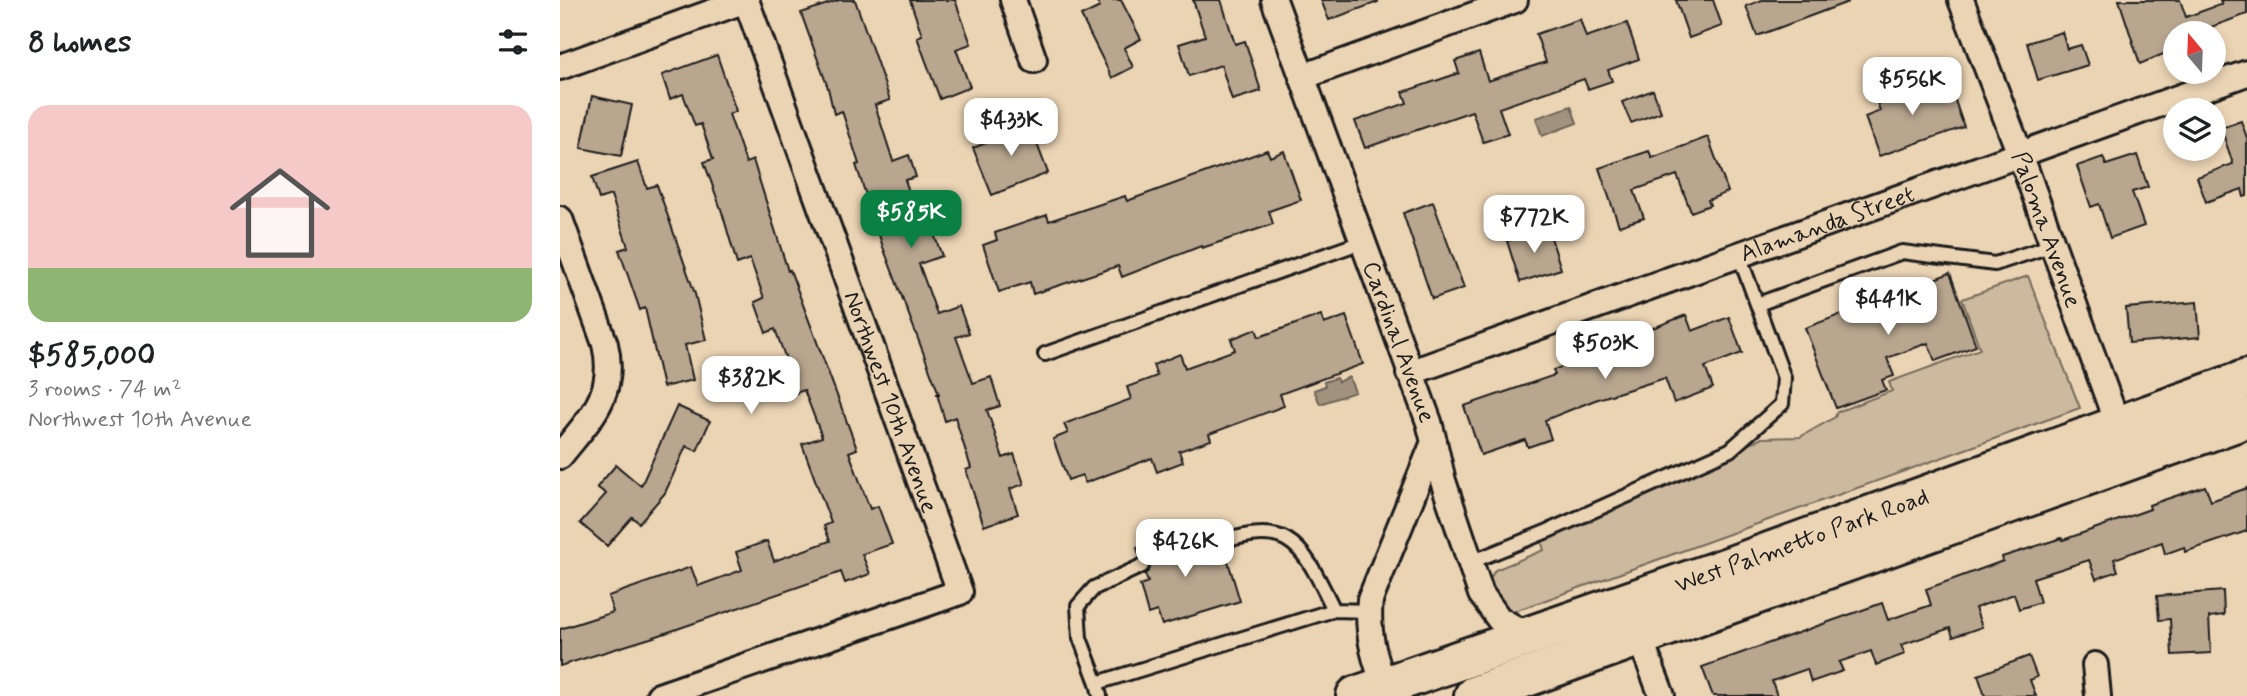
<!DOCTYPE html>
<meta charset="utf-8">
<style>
:root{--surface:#fff;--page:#f2f2f2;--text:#202124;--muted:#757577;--accent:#0b8043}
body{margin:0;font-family:Mynerve,sans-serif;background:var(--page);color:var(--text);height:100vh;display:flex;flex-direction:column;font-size:26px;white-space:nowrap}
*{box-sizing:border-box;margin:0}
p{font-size:23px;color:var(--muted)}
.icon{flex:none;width:38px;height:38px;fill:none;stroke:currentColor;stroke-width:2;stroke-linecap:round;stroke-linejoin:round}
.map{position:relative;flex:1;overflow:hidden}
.side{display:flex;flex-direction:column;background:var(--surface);width:560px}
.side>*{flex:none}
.needle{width:46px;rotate:341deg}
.controls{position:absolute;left:1603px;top:21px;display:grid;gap:14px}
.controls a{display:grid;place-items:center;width:63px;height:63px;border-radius:50%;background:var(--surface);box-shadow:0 4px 10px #0003;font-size:35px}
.price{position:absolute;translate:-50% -60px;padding:0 16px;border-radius:14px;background:#fff;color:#222;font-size:23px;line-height:46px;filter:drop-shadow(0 2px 4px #0008)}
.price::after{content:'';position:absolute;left:50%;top:42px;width:21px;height:16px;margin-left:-10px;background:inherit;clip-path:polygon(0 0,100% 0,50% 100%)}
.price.current{background:var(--accent);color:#fff}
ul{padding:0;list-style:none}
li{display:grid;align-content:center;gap:14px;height:371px;padding:0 28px}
li span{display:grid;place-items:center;height:217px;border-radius:21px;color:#555}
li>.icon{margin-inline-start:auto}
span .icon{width:126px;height:126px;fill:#fffc;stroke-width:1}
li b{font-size:30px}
h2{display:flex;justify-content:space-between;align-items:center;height:84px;padding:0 28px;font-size:30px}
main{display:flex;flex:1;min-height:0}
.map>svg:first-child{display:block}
.green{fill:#cdb99e;stroke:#746a5d;stroke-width:2}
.water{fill:#a1927e;stroke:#6c6357;stroke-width:2}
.building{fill:#b8a68f;stroke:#1c1c1c;stroke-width:2}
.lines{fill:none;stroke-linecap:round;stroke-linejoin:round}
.service-casing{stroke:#1c1c1c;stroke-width:18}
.minor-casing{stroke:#1c1c1c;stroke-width:30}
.primary-casing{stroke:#1c1c1c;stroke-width:44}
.service{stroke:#ebd4b4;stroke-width:12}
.minor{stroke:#ebd4b4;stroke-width:24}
.primary{stroke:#ebd4b4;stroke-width:38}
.labels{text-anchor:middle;stroke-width:5;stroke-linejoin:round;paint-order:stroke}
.street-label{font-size:24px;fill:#1c1c1c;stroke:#ebd4b4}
</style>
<main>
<section class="side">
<h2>8 homes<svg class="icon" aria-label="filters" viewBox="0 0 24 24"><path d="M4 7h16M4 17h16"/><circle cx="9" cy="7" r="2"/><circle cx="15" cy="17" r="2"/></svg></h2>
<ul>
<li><span style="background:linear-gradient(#f6c9c9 75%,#8fb573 0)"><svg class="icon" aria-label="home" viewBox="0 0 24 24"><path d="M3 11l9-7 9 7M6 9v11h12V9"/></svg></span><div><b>$585,000</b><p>3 rooms · 74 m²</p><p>Northwest 10th Avenue</p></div></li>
</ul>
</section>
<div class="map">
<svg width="1687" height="696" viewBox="0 0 1687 696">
<rect width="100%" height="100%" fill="#ebd4b4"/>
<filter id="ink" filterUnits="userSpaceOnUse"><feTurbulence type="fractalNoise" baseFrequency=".0143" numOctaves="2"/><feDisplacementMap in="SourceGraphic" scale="14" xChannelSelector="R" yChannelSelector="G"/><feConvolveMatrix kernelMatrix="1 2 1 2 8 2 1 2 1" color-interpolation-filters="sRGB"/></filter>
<g filter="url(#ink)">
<path class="green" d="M1468 276 1520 408 952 612H948L925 581 931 577 935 570 984 550 981 540 1202 438 1240 437 1275 417 1277 412 1332 391 1329 382 1420 349 1402 299Z"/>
<path class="water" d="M1011 106 1017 123 982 136 976 118Z
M789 377 795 392 760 404 754 390 765 386 764 382 776 378 778 382Z"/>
<path class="building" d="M279 0H295L330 100 315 105 333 161 349 155 356 177 345 180 363 232 372 229 382 256 359 264 377 314 399 306 409 333 396 337 413 383 431 377 440 406 427 410 443 458 454 454 464 484 450 489 458 514 424 526 406 470 411 468 395 417 385 421 377 394H379L323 247 296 165 299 164 282 111 274 114 268 88 241 13Z
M350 0H395L411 44 396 49 410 87 380 99 357 37 362 35Z
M536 0H561L581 39 564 48 573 67 552 78 521 16 540 7Z
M633 0H661L675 44 685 41 701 91 672 100 661 65 629 76 619 44 645 36Z
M761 0H817L818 2 769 20Z
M1116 0H1153L1162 26 1129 38Z
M1202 0H1288V2L1197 36 1186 6Z
M1559 0H1620L1626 17 1662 4 1660 0H1687V14L1648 28 1650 33H1615V49L1580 64Z
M1020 19 1026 37 1067 23 1079 59 1048 70 1052 81 1028 89 1024 79 939 108 948 134 923 142 912 111 805 148 795 121 847 103 843 92 899 73 895 61 919 53 928 81 986 62 976 34Z
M1502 32 1507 49 1521 45 1528 65 1478 80 1467 43Z
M157 55 176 111 169 114 186 163 193 160 228 271 230 270 297 449 289 452 310 509 318 506 332 544 302 554 310 574 285 583 281 572 97 636 0 666V629L53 612 48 596 131 567 138 586 182 570 176 552 207 541 214 561 270 541 264 526 271 523 242 444 262 437 244 390 225 397 215 370 228 365 215 329 206 333 195 302 204 298 190 259 177 264 162 212 144 162 153 159 141 124 135 126 123 94 110 99 102 75Z
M1345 82 1351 97 1389 83 1404 127 1319 156 1305 117 1320 111 1314 93Z
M1093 90 1101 112 1071 123 1062 102Z
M32 96 72 105 61 156 21 148Z
M468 120 488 173 432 195 413 148 441 137 439 131Z
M1681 121 1687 138V196L1684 197 1682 189 1646 202 1637 177 1673 164 1661 128Z
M1148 137 1168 192 1148 200 1150 205 1131 212 1117 175 1074 190 1084 218 1059 226 1039 168 1089 151 1092 158Z
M707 150 710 157 724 151 741 200 709 211 713 224 642 248 641 246 562 277 558 266 473 294 470 282 439 292 423 245 437 240 435 233 487 215 489 221 565 196 567 201Z
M1577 155 1588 187 1572 192 1584 226 1550 238 1539 204 1531 207 1517 166 1543 157 1546 165Z
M78 162 87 188 97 185 135 294 146 340 125 345 133 380 103 387 85 308 80 310 59 250 68 247 51 195 39 199 32 177Z
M873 202 904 288 872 299 843 213Z
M988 228 1001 269 960 282 947 241Z
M1390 273 1416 346 1375 361 1368 343 1327 358 1334 376 1322 380 1326 390 1276 408 1245 328Z
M1637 302 1640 337 1569 343 1566 308Z
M761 315 764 324 786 316 803 364 720 394 724 406 649 434 651 440 619 451 623 462 597 472 592 458 525 483 522 475 508 480 493 439 508 433 504 424 571 399 567 387 597 376 593 365 620 354 625 368 675 350 671 339 696 329 699 337Z
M1126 315 1132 331 1169 317 1182 353 1145 367 1153 388 1114 403 1105 378 1035 400 985 420 991 439 968 447 965 440 921 455 904 406 995 375 993 370 1087 336 1085 331Z
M117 406 150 421 137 451 126 446 105 493 79 523 72 517 47 546 20 523 46 494 37 487 56 465 81 486Z
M1645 486 1651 501 1687 488V531L1625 552 1624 547 1605 554 1602 542 1554 559 1558 571 1536 579 1529 560 1473 578 1480 602 1459 609 1454 594 1415 608 1422 627 1393 637 1390 628 1341 645 1345 654 1316 665 1311 651 1279 662 1283 671 1251 682 1247 669 1212 681 1217 696H1153L1142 667 1322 603 1328 620 1371 605 1366 589 1443 561 1442 557 1502 538 1503 540 1590 509 1589 505Z
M638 529 641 539 636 544V550L641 555H647L649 564 667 558 680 601 602 625 597 611 588 614 580 585 588 582 585 574 589 570 590 563 586 559 580 558 577 548Z
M1663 591 1664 615 1649 617 1651 653 1612 655 1610 619 1599 620 1597 596Z
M1469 656 1477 677 1470 680 1476 696H1425L1418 675Z"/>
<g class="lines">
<g class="service-casing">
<path id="service" d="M1198 304 1342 252 1435 264 1493 245
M485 354 802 242
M644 547C728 519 738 535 774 610
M911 562 988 531 1170 450 1222 404 1224 378 1179 255
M537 683 520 638 518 606 534 588 582 566
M540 696 537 683 774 610 809 611"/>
</g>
<g class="minor-casing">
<g id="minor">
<path d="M453 0 474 60"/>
<path id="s1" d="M714 0 869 422 874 442 810 600C806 635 816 663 828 696"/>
<path id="s2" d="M1401 0 1460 154 1563 440"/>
<path id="s3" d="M0 67 186 0 400 592 99 696"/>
<path d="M742 77 955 0"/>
<path d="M0 219 45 344C57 395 30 418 0 456"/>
<path id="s4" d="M849 373 1687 73"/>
<path d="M874 442 883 481 921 594 939 619 971 637"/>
<path d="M1075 625 1102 696"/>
<path d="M1535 665 1538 696"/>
</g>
</g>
<g class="primary-casing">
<g id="primary">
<path id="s5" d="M796 696 1168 567 1687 379"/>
<path d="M914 696 1687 418"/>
</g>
</g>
<use href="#service" class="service"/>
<use href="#minor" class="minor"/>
<use href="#primary" class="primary"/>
</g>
</g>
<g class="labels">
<g class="street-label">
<text dy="8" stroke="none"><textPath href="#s4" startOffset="444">Alamanda Street</textPath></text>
<text dy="8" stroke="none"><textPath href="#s2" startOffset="245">Paloma Avenue</textPath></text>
<text dy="8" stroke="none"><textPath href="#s1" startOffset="364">Cardinal Avenue</textPath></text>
<text dy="8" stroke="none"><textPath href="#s3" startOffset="625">Northwest 10th Avenue</textPath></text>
<text dy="8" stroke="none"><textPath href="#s5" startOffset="472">West Palmetto Park Road</textPath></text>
</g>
</g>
</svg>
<div class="controls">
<a><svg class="needle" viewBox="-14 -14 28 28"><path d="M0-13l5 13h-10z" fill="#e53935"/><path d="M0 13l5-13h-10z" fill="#757577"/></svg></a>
<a><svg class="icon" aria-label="layers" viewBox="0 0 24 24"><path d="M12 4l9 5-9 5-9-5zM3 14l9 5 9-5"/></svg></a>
</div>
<b class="price" style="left:1352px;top:117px">$556K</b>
<b class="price" style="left:451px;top:158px">$433K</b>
<b class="price current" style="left:351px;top:250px">$585K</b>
<b class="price" style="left:974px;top:255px">$772K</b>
<b class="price" style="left:1328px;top:337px">$441K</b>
<b class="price" style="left:1045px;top:381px">$503K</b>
<b class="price" style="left:191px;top:416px">$382K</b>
<b class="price" style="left:625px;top:579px">$426K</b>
</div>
</main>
